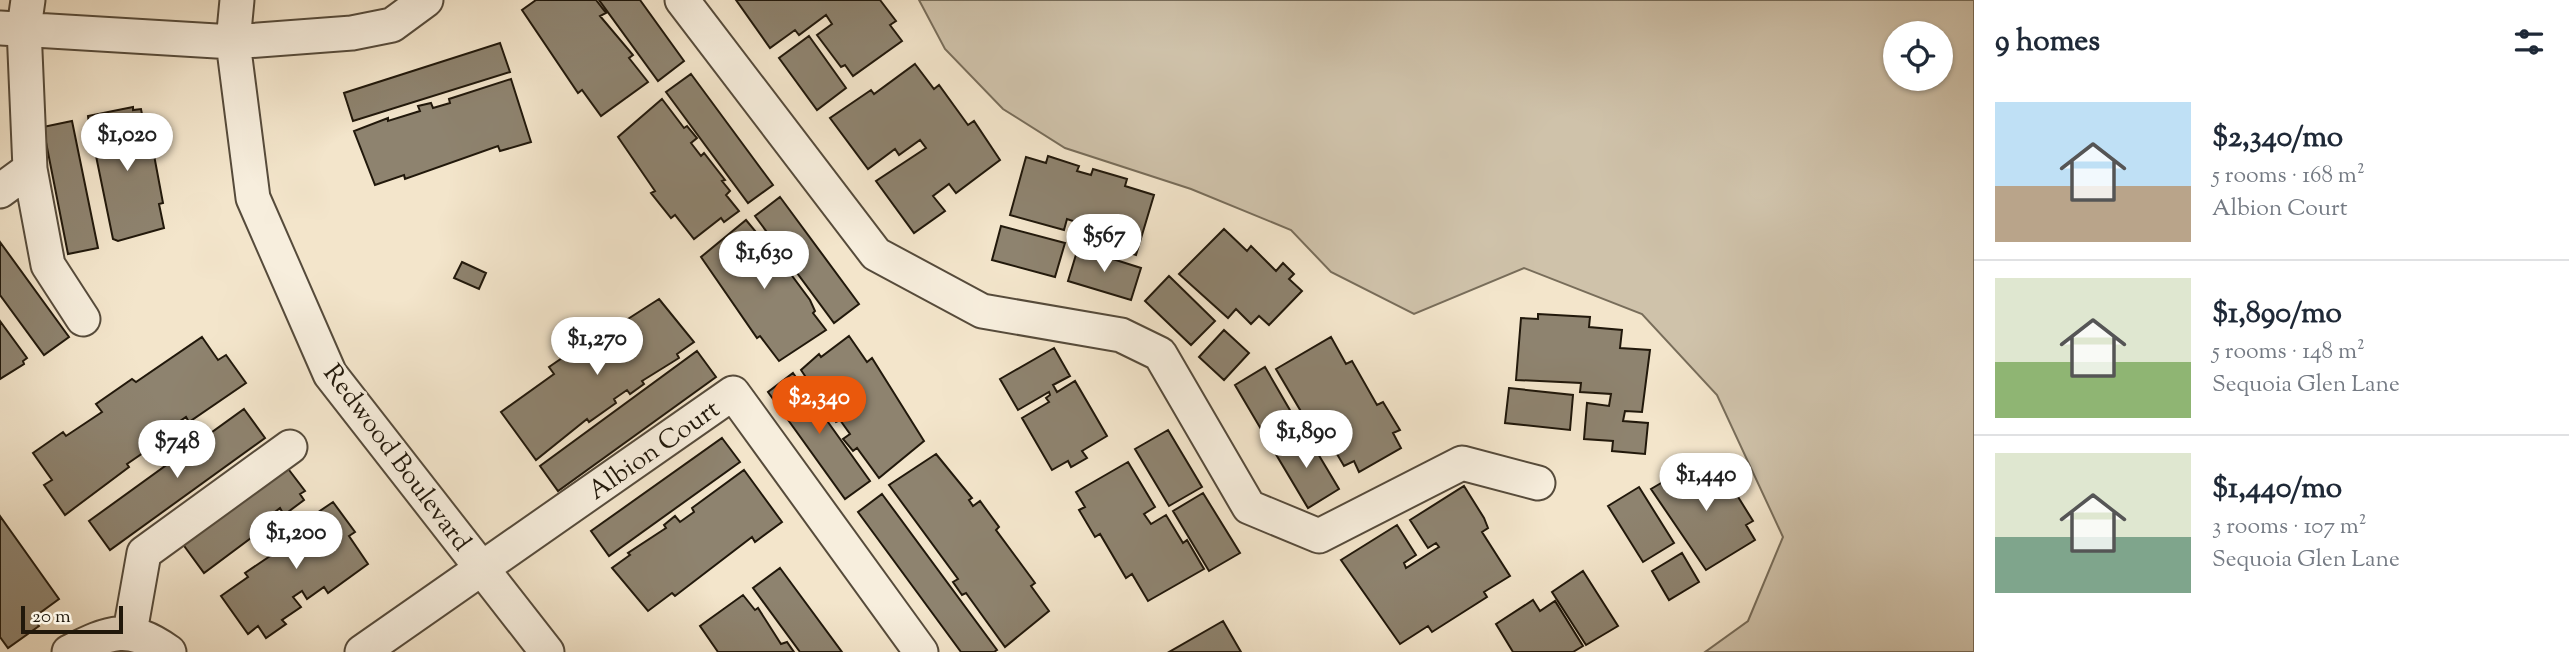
<!DOCTYPE html>
<meta charset="utf-8">
<style>
:root{--surface:#fff;--page:#f6f6f7;--text:#1f2937;--muted:#747a83;--line:#e0e1e3;--accent:#ea580c}
body{margin:0;font-family:"Sorts Mill Goudy",serif;background:var(--page);color:var(--text);height:100vh;display:flex;flex-direction:column;font-size:26px;white-space:nowrap}
*{box-sizing:border-box;margin:0}
p{font-size:23px;color:var(--muted)}
.icon{flex:none;width:38px;height:38px;fill:none;stroke:currentColor;stroke-width:2;stroke-linecap:round;stroke-linejoin:round}
.map{position:relative;flex:1;overflow:hidden}
.drawer{display:flex;flex-direction:column;background:var(--surface);width:595px}
.drawer>*{flex:none}
.fabs{position:absolute;left:1883px;top:21px;display:grid;gap:14px}
.fabs a{display:grid;place-items:center;width:70px;height:70px;border-radius:50%;background:var(--surface);box-shadow:0 2px 5px #0004;font-size:35px}
.scale{position:absolute;left:21px;bottom:18px;width:102px;box-sizing:border-box;padding-left:7px;border:4px solid #21180b;border-top:0;font-size:19px;line-height:24px;white-space:nowrap;color:#21180b;-webkit-text-stroke:5px #f7eedd;paint-order:stroke}
.price{position:absolute;translate:-50% -60px;padding:0 16px;border-radius:24px;background:#fff;color:#222;font-size:23px;line-height:46px;filter:drop-shadow(0 2px 4px #0008)}
.price::after{content:'';position:absolute;left:50%;top:42px;width:21px;height:16px;margin-left:-10px;background:inherit;clip-path:polygon(0 0,100% 0,50% 100%)}
.price.on{background:var(--accent);color:#fff}
ul{padding:0;list-style:none}
li{display:flex;align-items:center;gap:21px;height:175px;padding:0 21px}
li+li{border-top:2px solid var(--line)}
li span{display:grid;place-items:center;flex:none;width:196px;height:140px;border-radius:0px;color:#555}
li>.icon{margin-inline-start:auto}
span .icon{width:84px;height:84px;fill:#fffc;stroke-width:1}
li b{font-size:30px}
h2{display:flex;justify-content:space-between;align-items:center;height:84px;padding:0 21px;font-size:30px}
main{display:flex;flex:1;min-height:0}
.map>svg:first-child{display:block}
.green{fill:#cfc2aa;stroke:#786d5a;stroke-width:2;fill-rule:evenodd}
.building{fill:#8e836f;stroke:#21180b;stroke-width:2}
.lines{fill:none;stroke-linecap:round;stroke-linejoin:round}
.minor-casing{stroke:#564b3b;stroke-width:37}
.minor{stroke:#f7eedd;stroke-width:33}
.labels{text-anchor:middle;stroke-width:6;stroke-linejoin:round;paint-order:stroke}
.street-label{font-size:26px;fill:#21180b;stroke:#f7eedd}
</style>
<main>
<div class="map">
<svg width="1974" height="652" viewBox="0 0 1974 652">
<rect width="100%" height="100%" fill="#f3e5cb"/>
<filter id="stains"><feTurbulence type="fractalNoise" baseFrequency=".00286" numOctaves="4"/><feColorMatrix values="0 0 0 0 .2 0 0 0 0 .09 0 0 0 0 .02 0 0 0 .5 -.17"/></filter>
<radialGradient id="worn" r=".72"><stop offset=".6" stop-color="#630" stop-opacity="0"/><stop offset="1" stop-color="#630" stop-opacity=".3"/></radialGradient>
<path class="green" d="M919 0H1974V652H1705L1748 621 1783 537 1717 395 1642 314 1524 268 1414 314 1331 272 1291 230 1191 189 1065 148 1003 109 945 49ZM1895 33H1941V79H1895Z"/>
<path class="building" d="M536 0H596L606 13 600 16 633 55 629 58 648 82 601 116 582 90 578 93 522 10Z
M599 0H640L684 61 658 81Z
M736 0H880L896 21 890 25 902 41 853 76 845 65 841 67 817 35 832 24 826 15 799 35 795 30 770 48Z
M809 36 846 88 817 110 779 58Z
M500 43 510 72 353 121 344 93Z
M915 64 934 89 939 85 968 125 974 121 1000 160 956 193 949 184 933 196 945 211 914 233 876 181 926 148 920 140 899 155 895 149 868 169 830 118 871 90 874 94Z
M691 74 773 185 748 203 666 92Z
M511 79 531 142 500 151 498 146 405 179 404 175 375 185 354 131 388 118V121L420 111 418 106 431 103 433 108 450 103 449 99Z
M662 99 684 128 687 126 697 138 691 143 701 156 704 153 725 180 722 181 730 191 726 195 739 211 724 222 721 218 694 239 675 215 671 218 651 193 655 191 618 137Z
M133 107V110L141 109 147 140 151 139 163 203 159 204 164 228 118 241 113 239 95 151H92L88 116Z
M72 121 98 248 68 254 43 127Z
M1048 156 1079 166 1077 171 1091 175 1093 169 1127 179 1125 186 1154 195 1136 255 1075 235 1079 223 1067 219 1064 230 1010 215 1026 157 1046 163Z
M780 197 859 304 834 323 755 216Z
M746 220 770 249 774 246 793 271 790 273 810 300 815 311 813 313 826 330 779 361 760 336 757 338 701 257Z
M1001 226 1065 243 1055 277 992 260Z
M1224 229 1247 251 1251 246 1276 271 1283 263 1294 274 1289 279 1302 291 1269 325 1259 316 1251 324 1236 309 1228 318 1179 274Z
M0 242 69 337 44 355 0 295Z
M1078 248 1141 268 1131 300 1068 281Z
M462 262 486 273 479 289 454 278Z
M1169 276 1215 321 1191 345 1145 301Z
M659 299 694 342 677 354 679 358 642 381 644 384 630 394 627 390 614 399 616 403 589 422 587 419 536 460 501 412 554 374 549 367 603 330 606 333Z
M1538 314 1590 317 1589 327 1622 330 1620 348 1650 350 1642 412 1625 411 1623 421 1648 423 1645 454 1612 451 1613 441 1584 439 1587 403 1609 406 1611 394 1580 392 1581 383 1516 380 1521 318 1538 319Z
M0 321 27 358 23 361 24 364 0 379Z
M1224 330 1249 353 1224 380 1199 357Z
M849 336 867 362 872 358 924 441 879 478 857 448 853 451 843 439 850 434 840 420 836 422 801 370 819 354 821 357Z
M202 337 218 360 226 355 246 383 189 422 186 417 153 440 156 444 127 464 129 467 65 515 44 485 52 480 33 453 63 432 66 436 102 412 96 404 132 379 136 382Z
M1331 337 1346 364 1352 361 1377 405 1383 402 1400 430 1393 433 1401 448 1359 472 1354 461 1344 466 1317 420 1309 425 1276 369Z
M1054 348 1070 376 1053 385 1057 392 1075 381 1107 436 1082 451 1087 458 1071 467 1068 461 1052 470 1022 418 1049 402 1046 398 1050 395 1049 392 1018 410 1000 379Z
M697 351 716 377 558 491 540 466Z
M1265 367 1298 424 1268 441 1235 385Z
M793 373 870 481 845 499 768 392Z
M1509 388 1573 395 1570 430 1505 423Z
M244 409 265 438 110 550 89 521Z
M1168 430 1202 487 1169 506 1135 449Z
M1305 432 1339 489 1308 508 1274 451Z
M722 438 740 462 609 556 591 531Z
M936 454 972 498 969 500 973 506 980 501 999 527 996 530 1035 583 1031 586 1049 611 1005 647 966 593 962 595 953 582 958 579 889 485Z
M1705 457 1721 484 1727 479 1753 521 1746 525 1755 540 1706 570 1651 489Z
M1128 462 1155 507 1144 514 1151 524 1166 515 1183 543 1187 540 1204 569 1148 601 1132 574 1126 578 1100 534 1095 537 1079 510 1085 507 1076 492Z
M286 466 305 491 300 494 304 500 284 515 280 508 275 512 279 517 258 533 254 528 251 530 255 535 204 573 182 543Z
M744 470 782 522 755 542 752 537 675 596 672 593 648 611 612 568 630 555 628 553 666 528 664 525 675 516 680 522 694 512 692 508Z
M1464 486 1484 518 1488 528 1482 532 1510 576 1484 592 1487 597 1432 632 1428 626 1400 644 1341 560 1397 525 1416 555 1404 563 1406 568 1439 547 1436 543 1428 548 1410 520Z
M1639 487 1674 543 1643 562 1608 506Z
M1203 493 1240 553 1209 571 1173 511Z
M882 494 997 650 994 652H961L858 512Z
M333 502 355 532 349 536 368 564 328 593 324 587 307 599 302 591 293 597 301 607 282 620 286 624 266 638 258 626 248 634 221 596 248 577 245 573 273 554 269 550 288 537 286 534Z
M0 516 59 599 33 618 39 626 8 648 0 637Z
M1682 553 1699 582 1669 600 1652 571Z
M780 568 842 652H800L753 588Z
M1583 571 1618 626 1586 645 1552 592Z
M743 595 755 610 758 608 781 644 787 642 794 652H718L700 626Z
M1533 600 1540 611 1555 601 1583 646 1573 652H1513L1496 624Z
M1223 621 1241 652H1169Z"/>
<g class="lines">
<g class="minor-casing">
<path id="minor" d="M237 0 233 42 253 198 330 374 547 652
M682 0 876 254 982 311 1121 335 1160 354 1249 507 1319 536 1462 463 1538 483
M0 28 233 42 352 33 392 25 426 0
M30 169 48 265 83 319
M0 191 30 169 24 28 28 0
M130 632 144 553 290 447
M69 652C110 632 128 623 169 652
M362 652 733 393 921 652"/>
</g>
<use href="#minor" class="minor"/>
</g>
<g class="labels">
<g class="street-label">
<text transform="translate(653 449) rotate(-35)" y="9">Albion Court</text>
<text transform="translate(398 457) rotate(53)" y="9">Redwood Boulevard</text>
</g>
</g>
<rect width="100%" height="100%" filter="url(#stains)"/>
<rect width="100%" height="100%" fill="url(#worn)"/>
</svg>
<div class="fabs">
<a><svg class="icon" aria-label="locate" viewBox="0 0 24 24"><circle cx="12" cy="12" r="6"/><path d="M12 2v4M12 18v4M2 12h4M18 12h4"/></svg></a>
</div>
<div class="scale">20 m</div>
<b class="price" style="left:127px;top:173px">$1,020</b>
<b class="price" style="left:1104px;top:274px">$567</b>
<b class="price" style="left:764px;top:291px">$1,630</b>
<b class="price" style="left:597px;top:377px">$1,270</b>
<b class="price on" style="left:819px;top:436px">$2,340</b>
<b class="price" style="left:1306px;top:470px">$1,890</b>
<b class="price" style="left:177px;top:480px">$748</b>
<b class="price" style="left:1706px;top:513px">$1,440</b>
<b class="price" style="left:296px;top:571px">$1,200</b>
</div>
<section class="drawer">
<h2>9 homes<svg class="icon" aria-label="filters" viewBox="0 0 24 24"><path d="M4 7h16M4 17h16"/><circle cx="9" cy="7" r="2"/><circle cx="15" cy="17" r="2"/></svg></h2>
<ul>
<li><span style="background:linear-gradient(#bfe0f5 60%,#b9a48a 0)"><svg class="icon" aria-label="home" viewBox="0 0 24 24"><path d="M3 11l9-7 9 7M6 9v11h12V9"/></svg></span><div><b>$2,340/mo</b><p>5 rooms · 168 m²</p><p>Albion Court</p></div></li>
<li><span style="background:linear-gradient(#dfe7d0 60%,#8fb573 0)"><svg class="icon" aria-label="home" viewBox="0 0 24 24"><path d="M3 11l9-7 9 7M6 9v11h12V9"/></svg></span><div><b>$1,890/mo</b><p>5 rooms · 148 m²</p><p>Sequoia Glen Lane</p></div></li>
<li><span style="background:linear-gradient(#dfe7d0 60%,#7fa58c 0)"><svg class="icon" aria-label="home" viewBox="0 0 24 24"><path d="M3 11l9-7 9 7M6 9v11h12V9"/></svg></span><div><b>$1,440/mo</b><p>3 rooms · 107 m²</p><p>Sequoia Glen Lane</p></div></li>
</ul>
</section>
</main>
